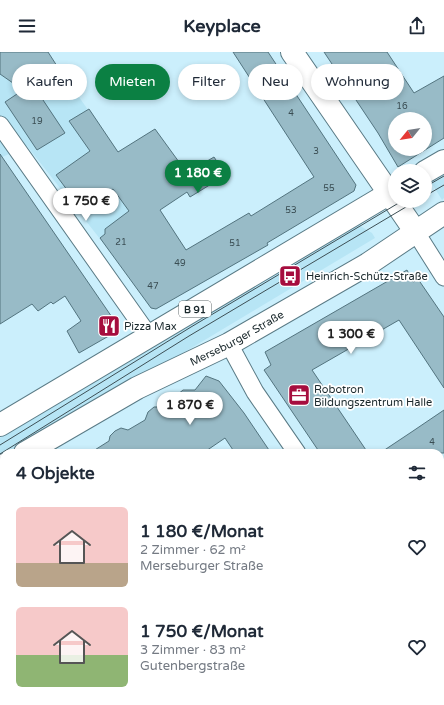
<!DOCTYPE html>
<html lang="de">
<meta charset="utf-8">
<style>
:root{--surface:#fff;--page:#f6f6f7;--text:#1f2937;--muted:#747a83;--accent:#0b8043}
body{margin:0;font-family:"Varela Round",sans-serif;background:var(--page);color:var(--text);height:100vh;display:flex;flex-direction:column;font-size:15px;white-space:nowrap}
*{box-sizing:border-box;margin:0}
p{font-size:13px;color:var(--muted)}
.icon{flex:none;width:22px;height:22px;fill:none;stroke:currentColor;stroke-width:2;stroke-linecap:round;stroke-linejoin:round}
.map{position:relative;flex:1;overflow:hidden}
.sheet{position:absolute;left:0px;top:397px;width:444px;height:256px;display:flex;flex-direction:column;background:var(--surface);border-radius:12px 12px 0 0;box-shadow:0 2px 6px #0003}
.sheet>*{flex:none}
.banner{position:absolute;left:12px;top:12px;width:420px;height:36px;display:flex;gap:8px}
.needle{width:26px;rotate:240deg}
.tools{position:absolute;left:388px;top:60px;display:grid;gap:8px}
.tools a{display:grid;place-items:center;width:44px;height:44px;border-radius:50%;background:var(--surface);box-shadow:0 2px 6px #0003;font-size:20px}
.price{position:absolute;translate:-50% -34px;padding:0 9px;border-radius:14px;background:#fff;color:#222;font-size:13px;line-height:26px;filter:drop-shadow(0 1px 2px #0008)}
.price::after{content:'';position:absolute;left:50%;top:24px;width:12px;height:9px;margin-left:-6px;background:inherit;clip-path:polygon(0 0,100% 0,50% 100%)}
.price.on{background:var(--accent);color:#fff}
ul{padding:0;list-style:none}
li{display:flex;align-items:center;gap:12px;height:100px;padding:0 16px}
li span{display:grid;place-items:center;flex:none;width:112px;height:80px;border-radius:6px;color:#555}
li>.icon{margin-inline-start:auto}
span .icon{width:48px;height:48px;fill:#fffc;stroke-width:1}
li b{font-size:17px}
h2{display:flex;justify-content:space-between;align-items:center;height:48px;padding:0 16px;font-size:17px}
.chip{padding:0 14px;border-radius:18px;background:var(--surface);box-shadow:0 2px 6px #0003;font-size:14px;line-height:36px}
.chip.on{background:var(--accent);color:#fff}
header{display:flex;justify-content:space-between;align-items:center;height:52px;padding:0 16px;background:var(--surface);font-size:18px;font-weight:800}
.map>svg:first-child{display:block}
.built{fill:#b7e5f5}
.building{fill:#98bbc7;stroke:#53747f;fill-rule:evenodd}
.lines{fill:none;stroke-linecap:round;stroke-linejoin:round}
.lane-casing{stroke:#5a7b86;stroke-width:10}
.street-casing{stroke:#5a7b86;stroke-width:19}
.secondary-casing{stroke:#5a7b86;stroke-width:24}
.primary-casing{stroke:#5a7b86;stroke-width:24}
.lane{stroke:#fff;stroke-width:8}
.street{stroke:#fff;stroke-width:17}
.secondary{stroke:#fff;stroke-width:22}
.primary{stroke:#fff;stroke-width:22}
.tram{stroke:#3d4f55;stroke-width:1}
.labels{text-anchor:middle;stroke-width:3.5;stroke-linejoin:round;paint-order:stroke}
.number-label{font-size:9px;fill:#3a4d53}
.shield{fill:#fff;stroke:#5f686b;stroke-width:1}
.shield-label{font-size:10px;font-weight:bold;fill:#1a282c}
.poi-label{font-size:11px;fill:#1a282c;stroke:#fff;text-anchor:start}
.street-label{font-size:11px;fill:#1a282c;stroke:#fff}
</style>
<header><svg class="icon" aria-label="menu" viewBox="0 0 24 24"><path d="M4 6h16M4 12h16M4 18h16"/></svg>Keyplace<svg class="icon" aria-label="share" viewBox="0 0 24 24"><path d="M12 15V3M7 8l5-5 5 5M5 13v7h14v-7"/></svg></header>
<div class="map">
<svg width="444" height="653" viewBox="0 0 444 653">
<rect width="100%" height="100%" fill="#cbeffc"/>
<path class="built" d="M0 0H47L169 172 119 211 27 94 0 106Z
M444 122V146L442 148 431 130Z
M357 172 372 181 375 186 178 304 140 322 0 404V386Z
M0 576 4 581V649H53L56 653H0Z"/>
<path class="building" d="M0 0H48L66 28 41 45 65 81 37 98 5 50 23 38 0 22Z
M233 0H268L356 133 354 139 267 191 268 193 156 257 151 256 100 186 105 182V177L129 159 113 137 82 158 56 123 90 99 69 69 89 57 118 100 155 77 187 121 214 105 226 123 190 145 187 140 160 158 186 198 249 161 251 164 314 125Z
M324 0H387L414 41 444 24V86L398 115 378 81ZM395 67H425V97H395Z
M0 102 116 271 114 281 79 301 67 279 81 269 65 244 53 252 51 250 38 259 32 252 0 272Z
M407 218 413 230 418 227 444 265V336L399 268 312 318 368 401H320L264 318 271 313 265 300Z
M206 324 219 329 244 361 271 401H235L225 386 203 401H90L109 389 110 384 115 379 121 376 128 378 145 368 148 360 154 355H165L175 350 177 343 183 338H195Z
M444 358V401H380L413 379Z"/>
<g class="lines">
<g class="lane-casing">
<path id="lane" d="M0 559 4 564
M101 649 106 653"/>
</g>
<g class="street-casing">
<path id="street" d="M0 73 149 284
M415 179 444 225
M229 292 255 340 297 401
M440 613 444 619"/>
</g>
<g class="secondary-casing">
<path id="secondary" d="M292 0 389 141"/>
</g>
<g class="primary-casing">
<g id="primary">
<path d="M425 120 444 109"/>
<path d="M389 141 415 179"/>
<path d="M0 373 395 138"/>
<path id="s1" d="M25 401 137 336 229 292 368 212 444 161"/>
<path d="M0 415 4 413"/>
</g>
</g>
<use href="#lane" class="lane"/>
<use href="#street" class="street"/>
<use href="#secondary" class="secondary"/>
<use href="#primary" class="primary"/>
<path class="tram" d="M425 135 444 124
M425 144 444 133
M0 393 191 275 402 149
M0 402 189 284 416 149"/>
</g>
<defs>
<g id="bus-square" transform="scale(1.15)"><rect x="-9" y="-9" width="18" height="18" rx="4" fill="#a60d3e" stroke="#fff"/><path d="M-5-6H5V4H4V6H2V4H-2V6H-4V4H-5ZM-3.5-4V0h7V-4ZM-3.5 1.2v1.5H-2V1.2ZM2 1.2v1.5H3.5V1.2Z" fill="#fff"/></g>
<g id="restaurant-square" transform="scale(1.15)"><rect x="-9" y="-9" width="18" height="18" rx="4" fill="#a60d3e" stroke="#fff"/><path d="M-5-6h1v4h1v-4h1v4h1v-4h1v5L-1.5 .5V6h-2V.5L-5-1ZM5-6V6H3V1.5H1.5Q1.5-4 5-6Z" fill="#fff"/></g>
<g id="office-square" transform="scale(1.15)"><rect x="-9" y="-9" width="18" height="18" rx="4" fill="#a60d3e" stroke="#fff"/><path d="M-6-3h4V-5.5h4V-3h4V5H-6ZM-1-4.5V-3h2v-1.5ZM-6 0V1H6V0Z" fill="#fff"/></g>
</defs>
<g fill-rule="evenodd">
<use href="#bus-square" x="290" y="224"/>
<use href="#restaurant-square" x="109" y="274"/>
<use href="#office-square" x="299" y="343"/>
</g>
<g class="labels">
<g class="number-label">
<text x="402" y="57">16</text>
<text x="291" y="64">4</text>
<text x="37" y="72">19</text>
<text x="316" y="102">3</text>
<text x="329" y="139">55</text>
<text x="291" y="161">53</text>
<text x="121" y="193">21</text>
<text x="235" y="194">51</text>
<text x="180" y="214">49</text>
<text x="153" y="237">47</text>
<text x="432" y="393">4</text>
</g>
<rect class="shield" x="179" y="249" width="32" height="16" rx="3"/>
<g class="shield-label">
<text x="195" y="261">B 91</text>
</g>
<g class="poi-label">
<text x="306" y="228">Heinrich-Schütz-Straße</text>
<text x="124" y="278">Pizza Max</text>
<text x="314" y="341">Robotron<tspan x="314" dy="13">Bildungszentrum Halle</tspan></text>
</g>
<g class="street-label">
<text dy="4" stroke="none"><textPath href="#s1" startOffset="241">Merseburger Straße</textPath></text>
</g>
</g>
</svg>
<div class="tools">
<a><svg class="needle" viewBox="-14 -14 28 28"><path d="M0-13l5 13h-10z" fill="#e53935"/><path d="M0 13l5-13h-10z" fill="#747a83"/></svg></a>
<a><svg class="icon" aria-label="layers" viewBox="0 0 24 24"><path d="M12 4l9 5-9 5-9-5zM3 14l9 5 9-5"/></svg></a>
</div>
<b class="price on" style="left:198px;top:142px">1 180 €</b>
<b class="price" style="left:86px;top:170px">1 750 €</b>
<b class="price" style="left:351px;top:303px">1 300 €</b>
<b class="price" style="left:190px;top:374px">1 870 €</b>
<div class="banner">
<a class="chip">Kaufen</a>
<a class="chip on">Mieten</a>
<a class="chip">Filter</a>
<a class="chip">Neu</a>
<a class="chip">Wohnung</a>
</div>
<section class="sheet">
<h2>4 Objekte<svg class="icon" aria-label="filters" viewBox="0 0 24 24"><path d="M4 7h16M4 17h16"/><circle cx="9" cy="7" r="2"/><circle cx="15" cy="17" r="2"/></svg></h2>
<ul>
<li><span style="background:linear-gradient(#f6c9c9 70%,#b9a48a 0)"><svg class="icon" aria-label="home" viewBox="0 0 24 24"><path d="M3 11l9-7 9 7M6 9v11h12V9"/></svg></span><div><b>1 180 €/Monat</b><p>2 Zimmer · 62 m²</p><p>Merseburger Straße</p></div><svg class="icon" aria-label="heart" viewBox="0 0 24 24"><path d="M12 20l-8-8c-3-5 5-10 8-4 3-6 11-1 8 4z"/></svg></li>
<li><span style="background:linear-gradient(#f6c9c9 60%,#8fb573 0)"><svg class="icon" aria-label="home" viewBox="0 0 24 24"><path d="M3 11l9-7 9 7M6 9v11h12V9"/></svg></span><div><b>1 750 €/Monat</b><p>3 Zimmer · 83 m²</p><p>Gutenbergstraße</p></div><svg class="icon" aria-label="heart" viewBox="0 0 24 24"><path d="M12 20l-8-8c-3-5 5-10 8-4 3-6 11-1 8 4z"/></svg></li>
</ul>
</section>
</div>
